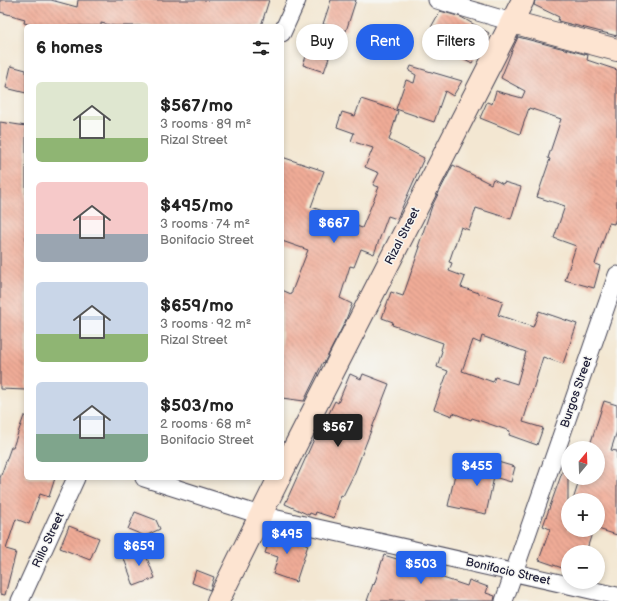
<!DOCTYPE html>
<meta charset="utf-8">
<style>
:root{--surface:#fff;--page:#f6f6f6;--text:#222;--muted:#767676;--accent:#2563eb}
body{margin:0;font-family:"Balsamiq Sans",sans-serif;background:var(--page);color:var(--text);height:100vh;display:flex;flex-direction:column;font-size:15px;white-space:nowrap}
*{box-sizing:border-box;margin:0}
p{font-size:13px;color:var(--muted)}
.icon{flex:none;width:22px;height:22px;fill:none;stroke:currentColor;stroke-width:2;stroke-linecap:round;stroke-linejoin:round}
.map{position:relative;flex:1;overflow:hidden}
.details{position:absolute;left:24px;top:24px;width:260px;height:456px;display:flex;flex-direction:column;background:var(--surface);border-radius:6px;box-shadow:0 2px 6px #0003}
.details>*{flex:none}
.banner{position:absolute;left:296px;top:24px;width:261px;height:36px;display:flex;gap:8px}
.needle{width:26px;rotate:19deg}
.controls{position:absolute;left:561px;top:441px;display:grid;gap:8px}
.controls a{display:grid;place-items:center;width:44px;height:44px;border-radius:50%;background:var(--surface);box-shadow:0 2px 6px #0003;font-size:20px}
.price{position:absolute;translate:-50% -34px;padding:0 9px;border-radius:4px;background:var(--accent);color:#fff;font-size:13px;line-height:26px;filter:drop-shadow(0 1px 2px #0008)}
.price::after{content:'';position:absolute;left:50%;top:24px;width:12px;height:9px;margin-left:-6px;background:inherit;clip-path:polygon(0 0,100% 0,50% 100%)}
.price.current{background:#222;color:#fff}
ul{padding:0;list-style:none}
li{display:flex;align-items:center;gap:12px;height:100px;padding:0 12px}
li span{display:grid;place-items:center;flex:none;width:112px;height:80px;border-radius:6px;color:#555}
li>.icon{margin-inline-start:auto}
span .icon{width:48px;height:48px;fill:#fffc;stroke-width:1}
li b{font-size:17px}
h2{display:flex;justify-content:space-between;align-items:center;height:48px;padding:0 12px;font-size:17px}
.chip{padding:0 14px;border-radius:18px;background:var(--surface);box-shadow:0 2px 6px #0003;font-size:14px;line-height:36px}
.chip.current{background:var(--accent);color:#fff}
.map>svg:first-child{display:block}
.building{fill:url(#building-back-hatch);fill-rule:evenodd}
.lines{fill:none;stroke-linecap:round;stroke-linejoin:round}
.street-casing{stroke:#414052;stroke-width:19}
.secondary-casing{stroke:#414052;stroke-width:24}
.street{stroke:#fff;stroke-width:17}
.secondary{stroke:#fde4d1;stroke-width:22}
.labels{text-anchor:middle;stroke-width:3;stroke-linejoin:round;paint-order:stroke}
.street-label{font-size:12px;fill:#22223b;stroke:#f6f6f2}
</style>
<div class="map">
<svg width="617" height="601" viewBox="0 0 617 601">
<defs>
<pattern id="building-back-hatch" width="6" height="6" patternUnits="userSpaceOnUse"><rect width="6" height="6" fill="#f0ac97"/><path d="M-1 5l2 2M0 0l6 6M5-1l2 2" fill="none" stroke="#c28c7c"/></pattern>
</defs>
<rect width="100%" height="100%" fill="#f6f6f2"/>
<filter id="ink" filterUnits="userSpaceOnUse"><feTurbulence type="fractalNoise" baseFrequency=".025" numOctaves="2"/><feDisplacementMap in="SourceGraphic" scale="8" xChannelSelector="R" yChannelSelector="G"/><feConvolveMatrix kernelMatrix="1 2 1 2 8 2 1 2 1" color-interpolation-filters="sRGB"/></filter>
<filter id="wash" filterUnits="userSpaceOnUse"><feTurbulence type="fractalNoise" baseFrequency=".012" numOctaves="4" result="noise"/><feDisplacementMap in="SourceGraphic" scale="16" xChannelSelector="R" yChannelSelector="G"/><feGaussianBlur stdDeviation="0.9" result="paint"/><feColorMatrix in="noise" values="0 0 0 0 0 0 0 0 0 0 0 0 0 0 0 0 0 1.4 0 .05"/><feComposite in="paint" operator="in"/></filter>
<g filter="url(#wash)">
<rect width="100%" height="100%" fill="#f3e7d2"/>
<g id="blocks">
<path class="building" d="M0 0H51L77 7 78 0H269L261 26H114L101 23V26H35L24 23 25 19 0 12Z
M331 0H356L346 31 323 24Z
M535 0H617V36L558 21 559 17 534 5Z
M440 11 461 17 489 33 472 63 440 45 443 39 429 31Z
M518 37 588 55 587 60 617 70V215L614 224 609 223 595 264 600 266 594 288 565 280 576 246 554 238 565 206 537 197 550 159 548 158 561 119 529 108 520 134 480 118 487 102 492 104 496 91 522 98 525 91 501 78 513 48Z
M308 51 329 58 324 72 303 65Z
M11 66 26 70V93L6 88Z
M411 66 462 81 453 96 445 91 434 122 396 109 406 80 414 83 416 75 409 71Z
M361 99 398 111 389 140 424 158 397 219 388 216 374 254 361 249 354 267 350 266 340 298 352 304 345 322 324 363 323 362 304 401 282 398V290L291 294 308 250 282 241V157L324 171 311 207 329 213 328 215 362 228 379 187 373 185 379 173 365 167 373 148 351 141 354 133 337 127 342 112 355 116Z
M0 122 26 126V390L0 389Z
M453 165 491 184 493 179 503 184 504 182 521 187 511 219 476 208 469 230 461 227 449 262 452 263 449 271 465 277 461 287 503 301 498 315 533 327 539 311 577 324 563 364 543 357 523 422 543 428 537 445 509 435 510 431 472 418 471 420 453 413 452 416 434 409 448 371 437 367 442 351 441 350 443 343 392 325 393 322 382 318 391 292 403 296 420 247H418L432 206ZM482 336 526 352 517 384 495 377 493 382 462 371 473 340 480 343Z
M350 374 361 379 363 374 389 384 355 472 343 496 341 495 334 518 316 512 315 515 310 513 309 515 285 504 315 437 317 438 335 401 338 403Z
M604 401 617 405V431L611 450 617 451V535L598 529V500H573L580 478H598V448H589Z
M24 416H26V478H55L49 497 40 494 29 524 16 519 6 549 16 552 5 595 0 594V478L11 447H13Z
M491 460 515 467 511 482 494 477 486 514 448 506 455 474 458 475 460 466 487 473Z
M565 464H568V530H593L586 552H568V570L539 560 550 529 543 526Z
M135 512 156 520 160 529 145 536 128 529Z
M69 526 99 538 90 560 60 548Z
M273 530 302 539 301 542 308 545 296 582 273 574 278 557 265 553Z
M143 548 155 578 134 586 123 556Z
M384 555 419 566 420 565 442 572 440 577 467 586 469 580 488 587 486 593 495 596 494 601H367L373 584 374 585Z
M196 570 214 577 210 590 192 583Z"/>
</g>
</g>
<g filter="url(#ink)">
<use href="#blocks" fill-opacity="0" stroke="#414052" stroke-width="1"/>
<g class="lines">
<g class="street-casing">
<path id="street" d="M437 0 512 22
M282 33 297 0
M144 478 260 515 617 596
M20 601 76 478
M504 601 617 275"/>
</g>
<g class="secondary-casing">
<path id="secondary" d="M512 22 617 50
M282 472 523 0
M218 601 279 478"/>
</g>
<use href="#street" class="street"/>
<use href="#secondary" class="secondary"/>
</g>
</g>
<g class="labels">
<g class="street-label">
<text transform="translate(402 236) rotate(-63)" y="4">Rizal Street</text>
<text transform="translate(576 392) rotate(-71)" y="4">Burgos Street</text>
<text transform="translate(48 540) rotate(-65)" y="4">Rillo Street</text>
<text transform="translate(508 571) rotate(13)" y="4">Bonifacio Street</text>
</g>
</g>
</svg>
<div class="controls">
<a><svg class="needle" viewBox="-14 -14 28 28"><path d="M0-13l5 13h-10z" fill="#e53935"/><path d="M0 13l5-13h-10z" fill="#767676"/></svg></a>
<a>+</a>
<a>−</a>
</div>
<b class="price" style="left:334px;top:244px">$667</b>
<b class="price current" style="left:338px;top:448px">$567</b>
<b class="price" style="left:477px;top:487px">$455</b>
<b class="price" style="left:287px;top:555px">$495</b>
<b class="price" style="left:139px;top:567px">$659</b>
<b class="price" style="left:421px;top:585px">$503</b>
<div class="banner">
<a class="chip">Buy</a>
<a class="chip current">Rent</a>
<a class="chip">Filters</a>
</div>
<section class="details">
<h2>6 homes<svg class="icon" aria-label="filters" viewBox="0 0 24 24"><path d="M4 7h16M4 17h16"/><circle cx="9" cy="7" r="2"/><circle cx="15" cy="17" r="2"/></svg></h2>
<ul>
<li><span style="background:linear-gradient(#dfe7d0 70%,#8fb573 0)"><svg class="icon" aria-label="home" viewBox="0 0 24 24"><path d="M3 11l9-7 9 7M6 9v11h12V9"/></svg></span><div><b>$567/mo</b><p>3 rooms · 89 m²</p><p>Rizal Street</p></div></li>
<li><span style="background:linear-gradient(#f6c9c9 65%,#9aa5b1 0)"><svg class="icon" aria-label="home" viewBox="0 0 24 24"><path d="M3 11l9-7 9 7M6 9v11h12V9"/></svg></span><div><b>$495/mo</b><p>3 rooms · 74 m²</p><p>Bonifacio Street</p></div></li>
<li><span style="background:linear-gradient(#c9d6e8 65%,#8fb573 0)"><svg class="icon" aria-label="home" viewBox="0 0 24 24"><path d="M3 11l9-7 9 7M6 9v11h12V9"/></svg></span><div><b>$659/mo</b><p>3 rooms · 92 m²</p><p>Rizal Street</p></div></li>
<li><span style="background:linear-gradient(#c9d6e8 65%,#7fa58c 0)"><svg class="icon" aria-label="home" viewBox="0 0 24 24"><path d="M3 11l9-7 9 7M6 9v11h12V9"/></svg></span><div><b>$503/mo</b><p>2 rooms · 68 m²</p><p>Bonifacio Street</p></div></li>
</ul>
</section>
</div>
